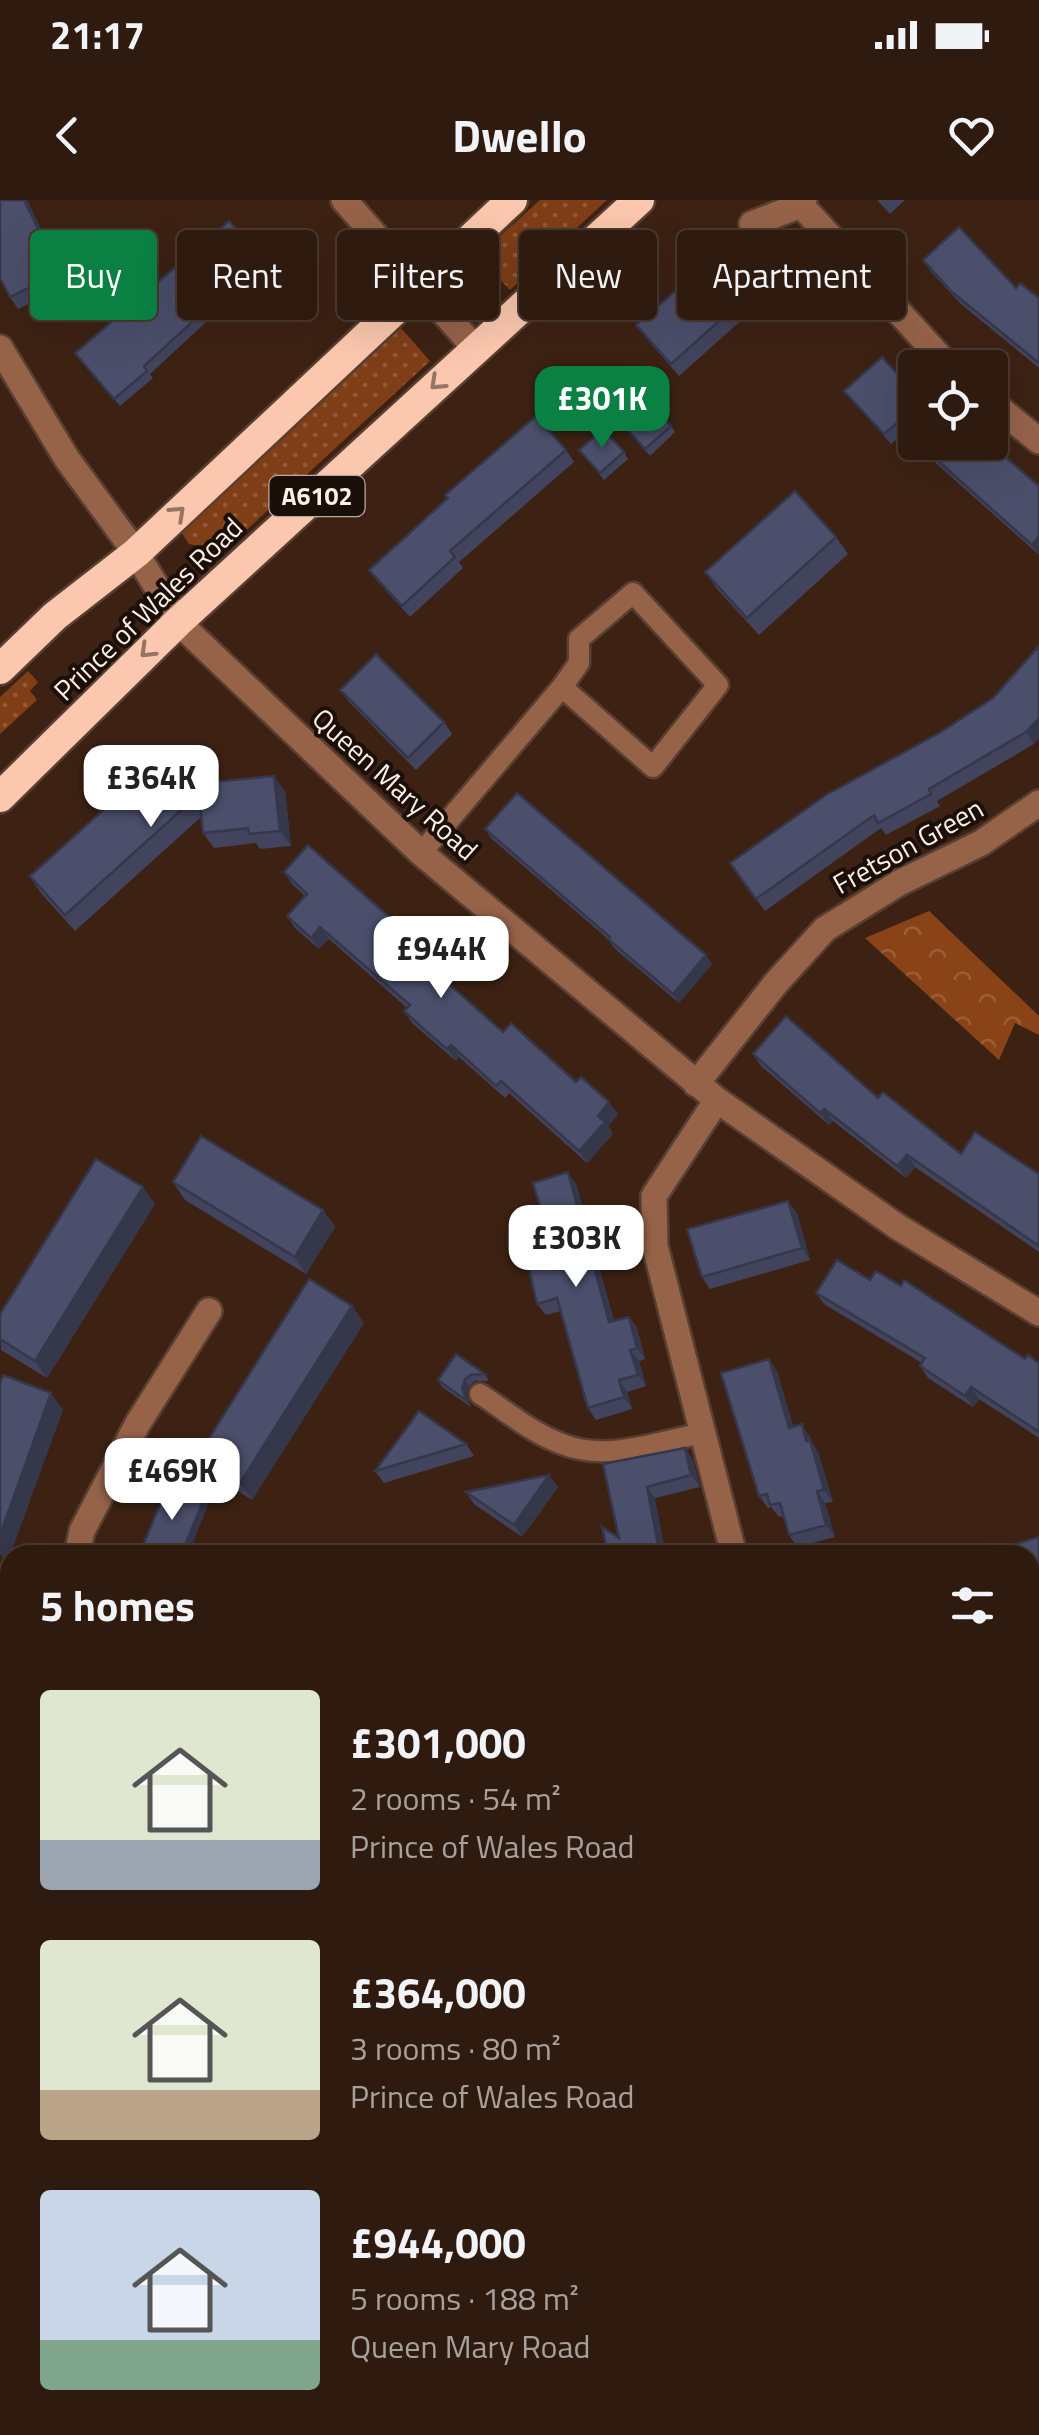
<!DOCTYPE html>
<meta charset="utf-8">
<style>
:root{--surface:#2e1a0f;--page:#3a271d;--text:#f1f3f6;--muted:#a7a19e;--line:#49382f;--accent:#0b8043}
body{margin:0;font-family:"Titillium Web",sans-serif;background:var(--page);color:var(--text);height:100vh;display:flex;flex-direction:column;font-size:38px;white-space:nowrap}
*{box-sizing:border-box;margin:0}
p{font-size:32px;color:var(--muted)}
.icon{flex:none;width:55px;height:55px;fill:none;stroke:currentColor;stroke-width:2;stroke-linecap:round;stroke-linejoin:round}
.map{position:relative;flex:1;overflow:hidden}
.details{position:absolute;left:0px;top:1345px;width:1040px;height:890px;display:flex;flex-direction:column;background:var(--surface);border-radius:30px 30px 0 0;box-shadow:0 10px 40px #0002,0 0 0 2px var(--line)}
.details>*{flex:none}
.guide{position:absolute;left:30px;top:30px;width:980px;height:90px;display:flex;gap:20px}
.controls{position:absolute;left:898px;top:150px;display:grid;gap:20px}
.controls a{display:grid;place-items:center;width:110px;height:110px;border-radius:10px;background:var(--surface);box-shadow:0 10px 40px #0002,0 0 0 2px var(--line);font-size:50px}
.price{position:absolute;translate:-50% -85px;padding:0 22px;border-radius:20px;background:#fff;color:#222;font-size:32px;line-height:65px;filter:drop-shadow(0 2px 5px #0008)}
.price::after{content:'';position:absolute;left:50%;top:60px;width:30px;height:22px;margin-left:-15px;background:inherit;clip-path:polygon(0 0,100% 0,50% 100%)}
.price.active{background:var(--accent);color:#fff}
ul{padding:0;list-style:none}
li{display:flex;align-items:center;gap:30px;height:250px;padding:0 40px}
li span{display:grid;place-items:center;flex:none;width:280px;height:200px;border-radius:10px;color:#555}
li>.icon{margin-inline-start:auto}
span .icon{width:120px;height:120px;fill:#fffc;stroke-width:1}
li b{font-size:42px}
h2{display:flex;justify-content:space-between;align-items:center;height:120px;padding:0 40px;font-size:42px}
.tag{padding:0 35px;border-radius:10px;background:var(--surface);box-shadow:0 10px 40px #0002,0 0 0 2px var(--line);font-size:35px;line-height:90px}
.tag.active{background:var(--accent);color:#fff}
.status{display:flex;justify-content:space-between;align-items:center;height:70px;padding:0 50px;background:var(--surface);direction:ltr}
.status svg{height:28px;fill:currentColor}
header{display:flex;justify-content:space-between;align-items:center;height:130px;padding:0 40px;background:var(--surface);font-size:45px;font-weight:700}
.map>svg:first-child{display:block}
.green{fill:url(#green-dots)}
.forest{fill:url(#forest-crowns)}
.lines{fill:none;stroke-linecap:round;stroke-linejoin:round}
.lane-casing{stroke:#583f32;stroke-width:25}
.street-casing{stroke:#583f32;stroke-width:30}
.highway-casing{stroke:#583f32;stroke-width:35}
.lane{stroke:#966349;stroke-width:20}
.street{stroke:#966349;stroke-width:25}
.highway{stroke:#fbc7ae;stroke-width:30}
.wall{fill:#41445c}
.shaded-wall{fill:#35374b}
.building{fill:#4c4f6b;stroke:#35374b;stroke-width:2.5}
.oneway{stroke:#967464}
.labels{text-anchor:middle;stroke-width:8;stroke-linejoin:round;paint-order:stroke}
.shield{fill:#1b0f09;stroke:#baaca4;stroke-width:2.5}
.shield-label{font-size:25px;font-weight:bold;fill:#feefe7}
.street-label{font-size:28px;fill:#feefe7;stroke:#1b0f09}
</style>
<div class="status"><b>21:17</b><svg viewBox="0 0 49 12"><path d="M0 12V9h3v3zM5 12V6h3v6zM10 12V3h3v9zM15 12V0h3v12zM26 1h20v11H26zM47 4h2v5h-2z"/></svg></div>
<header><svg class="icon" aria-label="back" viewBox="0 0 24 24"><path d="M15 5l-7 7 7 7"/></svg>Dwello<svg class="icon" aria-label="heart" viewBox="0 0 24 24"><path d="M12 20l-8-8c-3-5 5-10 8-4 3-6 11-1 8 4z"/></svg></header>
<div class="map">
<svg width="1039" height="2235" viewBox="0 0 1039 2235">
<defs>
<pattern id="green-dots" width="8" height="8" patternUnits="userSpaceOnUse" patternTransform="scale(2.5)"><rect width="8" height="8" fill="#803e17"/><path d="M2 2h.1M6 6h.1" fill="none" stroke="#935a39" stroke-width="1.8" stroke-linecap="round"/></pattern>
<pattern id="forest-crowns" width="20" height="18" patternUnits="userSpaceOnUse" patternTransform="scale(2.5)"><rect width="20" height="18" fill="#8a4217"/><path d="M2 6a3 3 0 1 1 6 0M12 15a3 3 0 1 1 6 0" fill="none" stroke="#9c5e39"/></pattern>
</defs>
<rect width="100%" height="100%" fill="#3d2214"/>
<path class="green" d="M540 0H607L510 90 478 56Z
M401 128 430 161 241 335 199 346 189 344 182 333 183 325Z
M28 471 38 482 30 491 37 500 0 534V497Z"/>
<path class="forest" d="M929 711 1039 816V835L1015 823 999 860 865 738Z"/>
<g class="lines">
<g class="lane-casing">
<path id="lane" d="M421 653 562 487 579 463V439L633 393 718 485 653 567 562 487
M480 1194C506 1211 532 1233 562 1244 607 1262 657 1242 703 1233
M0 1442 10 1444"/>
</g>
<g class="street-casing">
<path id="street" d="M344 0 475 148
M801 5 950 168
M752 24 801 5 804 0
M0 148 67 259 136 353 178 422 421 653 717 900 898 1027 1039 1113
M990 201 1039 241
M696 884 776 783 825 729 899 683 981 643 1039 603
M717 900 654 996 655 1046 734 1355
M77 1355 82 1331 138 1223 209 1111
M1030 1454 1039 1451
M0 1654H10
M1030 1804 1039 1810
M1030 2104 1039 2079
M420 2225 433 2235"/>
</g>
<g class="highway-casing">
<path id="highway" d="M0 469 55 416 136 353 512 0
M0 597 178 422 639 0"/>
</g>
<use href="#lane" class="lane"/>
<use href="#street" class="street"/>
<use href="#highway" class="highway"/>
</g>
<path class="wall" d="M0 0H27L68 85 18 109 10 97Z
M877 0H905L890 14Z
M263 57 268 65 150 174 153 178 120 206 75 153Z
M923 60 1016 88 1039 98V168L961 104 931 72Z
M804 68 812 80 774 112 764 100 679 176 645 137 636 125 702 92Z
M844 191 915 194V242H988L1039 355 903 234 891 244Z
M618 219 671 226 675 232 650 256Z
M566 250 574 262 459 362 463 368 410 417 378 382 369 370Z
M579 250 624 252 628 259 604 280Z
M836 337 848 354 759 435 717 389 705 372Z
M1039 446 1034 544 937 601 940 606 886 635 881 628 765 711 730 663 941 532 993 498Z
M340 490 444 522 452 534 416 570 349 502Z
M153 588 285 591 291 646 260 649 256 643 214 648 203 633 201 617 75 731 40 692 30 676Z
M485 629 712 764 679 803 614 748 608 739 491 638Z
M284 672 421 745 429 757 425 762 503 832 576 882 609 902 618 914 608 926 613 934 587 963 509 893 505 898 459 857 456 861 412 823 404 811 407 808 329 739 319 749 295 728 287 716 305 696 292 684Z
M753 854 878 898 961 954 1039 974V1052L915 967 906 978 833 921 829 925 761 866Z
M173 982 323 1010 335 1027 306 1074 185 1000Z
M576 984 614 1121 629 1117 637 1128 645 1159 639 1161 646 1186 627 1192 632 1209 596 1220 588 1208 561 1111 546 1115 537 1104 540 1006Z
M155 1004 47 1178 1 1150 0 1114Z
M797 1013 810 1060 710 1089 702 1077Z
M870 1080 901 1086 1025 1159 1039 1163V1238L979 1199 973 1207 928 1178 920 1166 922 1163 824 1104 816 1093Z
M364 1123 252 1300 210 1273 198 1256Z
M456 1154 485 1174 489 1181H475L469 1186 466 1194 471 1207 442 1187 438 1180Z
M777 1171 793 1226 810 1236 811 1242 818 1252 833 1302 825 1303 835 1337 797 1347 789 1335 784 1316 779 1317 771 1307 768 1308 759 1296Z
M466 1244 474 1256 384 1283 375 1271Z
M693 1260 700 1287 655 1298 619 1338 603 1264Z
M558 1287 522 1337 474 1304 466 1292Z
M1039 1337V1408L1030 1411V1355L992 1351Z
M1039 1485V1549L1030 1551V1487Z
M1039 1689V1743L1030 1736V1691L1035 1694Z
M10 1709V1772L0 1773V1710Z
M1030 1863 1039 1867V1937L1030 1933Z"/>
<path class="shaded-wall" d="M24 0H27L68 85 60 73Z
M1039 336V355L1032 345Z
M1039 518V539L1034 544 1026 532Z
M274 576 285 591 291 646 280 631Z
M320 727 329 739 319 749 311 738Z
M421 745 429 757 422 765 414 753Z
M706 755 712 764 679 803 673 794Z
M451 845 459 857 456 861 447 849Z
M609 902 618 914 608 926 613 934 587 963 579 951 598 916Z
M824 909 833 921 829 925 820 913Z
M907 955 915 967 906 978 897 966Z
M568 972 576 984 617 1134 609 1122Z
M143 987 155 1004 47 1178 35 1161Z
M788 1001 797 1013 810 1060 802 1048Z
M323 1010 335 1027 306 1074 295 1057Z
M352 1106 364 1123 252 1300 240 1283Z
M629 1117 637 1128 645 1159 637 1148Z
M630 1150 639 1161 646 1186 638 1175Z
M769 1159 777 1171 797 1239 789 1228Z
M465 1179 469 1186 466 1194 471 1207 467 1201 462 1188Z
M619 1180 627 1192 632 1209 624 1197Z
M971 1187 979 1199 973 1207 965 1196Z
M51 1193 63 1210 7 1364 0 1354V1335Z
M802 1224 818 1252 833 1302 824 1290 806 1241Z
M685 1248 693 1260 700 1287 691 1275Z
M549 1275 558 1287 522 1337 514 1325Z
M647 1287 655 1298 666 1355H660Z
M817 1291 825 1303 835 1337 826 1325Z
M204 1299 208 1305 188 1355H181Z"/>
<path class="building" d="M0 0H24L60 73 10 97 0 78Z
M229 21 263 57 144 166 147 171 114 199 75 153Z
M959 27 1016 88 1020 83 1039 98V163L952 92 923 60Z
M772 31 804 68 766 100 756 88 671 164 636 125 690 78 702 92Z
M882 157 915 194V241L896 224 884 234 844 191Z
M643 195 671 226 645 249 618 219Z
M536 216 566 250 450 351 455 357 402 406 369 370 448 298 445 295Z
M603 229 624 252 600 273 579 250Z
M917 242H988L1039 286V336L1032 345Z
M795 291 836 337 747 418 705 372Z
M1039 446V518L1026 532 929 589 931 594 878 623 874 615 756 699 730 663 826 595 941 532 993 498Z
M376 454 444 522 408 558 340 490Z
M142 575 153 588 274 576 280 631 249 634 248 628 203 633 199 594 65 715 30 676Z
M517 593 706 755 673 794 608 739 610 737 485 629Z
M308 645 421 745 414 753 503 832 511 823 576 882 581 877 609 902 598 916 605 922 579 951 501 881 496 886 451 845 447 849 426 831 404 811 410 805 320 727 311 738 287 716 307 694 284 672Z
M786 816 878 898 883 892 961 954 975 932 1039 974V1046L907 955 897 966 824 909 820 913 753 854Z
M201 936 323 1010 295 1057 173 982Z
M96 959 143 987 35 1161 0 1139V1114Z
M568 972 609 1122 629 1117 637 1148 630 1150 638 1175 619 1180 624 1197 588 1208 557 1098 537 1104 516 1012 540 1006 533 983Z
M788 1001 802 1048 702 1077 687 1029Z
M837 1060 870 1080 876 1071 901 1086 904 1080 1025 1159 1028 1155 1039 1163V1232L971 1187 965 1196 920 1166 925 1158 816 1093Z
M309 1079 352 1106 240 1283 198 1256Z
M456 1154 485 1174 471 1175 465 1179 462 1188 467 1201 438 1180Z
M769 1159 789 1228 802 1224 806 1241 810 1240 824 1290 817 1291 826 1325 789 1335 780 1303 770 1305 767 1294 759 1296 721 1173Z
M3 1175 51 1193 0 1335V1183Z
M419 1211 466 1244 375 1271Z
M685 1248 691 1275 647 1287 660 1355H608L602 1327 619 1338 603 1264Z
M549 1275 514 1325 466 1292Z
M168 1285 204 1299 181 1355H139Z
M1039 1337V1394L1030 1396V1355H950L988 1344 990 1352Z
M1039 1485V1535L1030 1537V1487Z
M1039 1689V1738L1030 1731V1691L1035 1694Z
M10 1709V1759L0 1760V1710Z
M1030 1863 1039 1867V1924L1037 1928 1030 1925Z
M230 2225H288L296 2235H238Z
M546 2225H726L775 2235H554L544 2230Z"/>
<defs><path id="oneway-chevron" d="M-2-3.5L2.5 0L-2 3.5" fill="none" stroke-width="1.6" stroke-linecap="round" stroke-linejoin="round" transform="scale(2.5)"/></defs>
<g class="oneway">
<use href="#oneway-chevron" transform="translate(437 183) rotate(137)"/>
<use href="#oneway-chevron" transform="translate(178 313) rotate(-43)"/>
<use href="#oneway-chevron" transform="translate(147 451) rotate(136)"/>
</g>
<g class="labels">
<rect class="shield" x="269.5" y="276" width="95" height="40" rx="8"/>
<g class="shield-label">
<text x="317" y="305">A6102</text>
</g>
<g class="street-label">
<text transform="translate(148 409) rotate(-44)" y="10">Prince of Wales Road</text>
<text transform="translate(395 584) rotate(42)" y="10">Queen Mary Road</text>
<text transform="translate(908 646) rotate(-29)" y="10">Fretson Green</text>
</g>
</g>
</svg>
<div class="controls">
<a><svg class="icon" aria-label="locate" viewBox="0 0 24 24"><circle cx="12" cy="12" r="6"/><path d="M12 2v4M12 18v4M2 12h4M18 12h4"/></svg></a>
</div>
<b class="price active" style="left:602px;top:251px">£301K</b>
<b class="price" style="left:151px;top:630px">£364K</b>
<b class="price" style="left:441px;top:801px">£944K</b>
<b class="price" style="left:576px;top:1090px">£303K</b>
<b class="price" style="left:172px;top:1323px">£469K</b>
<div class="guide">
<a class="tag active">Buy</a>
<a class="tag">Rent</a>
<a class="tag">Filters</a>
<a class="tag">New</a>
<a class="tag">Apartment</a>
</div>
<section class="details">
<h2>5 homes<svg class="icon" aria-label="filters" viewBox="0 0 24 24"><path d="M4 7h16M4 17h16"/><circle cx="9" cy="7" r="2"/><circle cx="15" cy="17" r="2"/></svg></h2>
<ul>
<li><span style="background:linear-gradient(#dfe7d0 75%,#9aa5b1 0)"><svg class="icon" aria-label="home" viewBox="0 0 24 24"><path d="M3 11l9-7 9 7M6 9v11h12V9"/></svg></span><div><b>£301,000</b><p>2 rooms · 54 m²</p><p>Prince of Wales Road</p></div></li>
<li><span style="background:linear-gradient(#dfe7d0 75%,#b9a48a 0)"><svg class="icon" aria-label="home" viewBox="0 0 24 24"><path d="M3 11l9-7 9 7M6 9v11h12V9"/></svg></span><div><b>£364,000</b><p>3 rooms · 80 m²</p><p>Prince of Wales Road</p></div></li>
<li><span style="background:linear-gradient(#c9d6e8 75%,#7fa58c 0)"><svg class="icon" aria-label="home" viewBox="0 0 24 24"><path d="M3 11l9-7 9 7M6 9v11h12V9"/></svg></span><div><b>£944,000</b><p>5 rooms · 188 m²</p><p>Queen Mary Road</p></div></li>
</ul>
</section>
</div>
